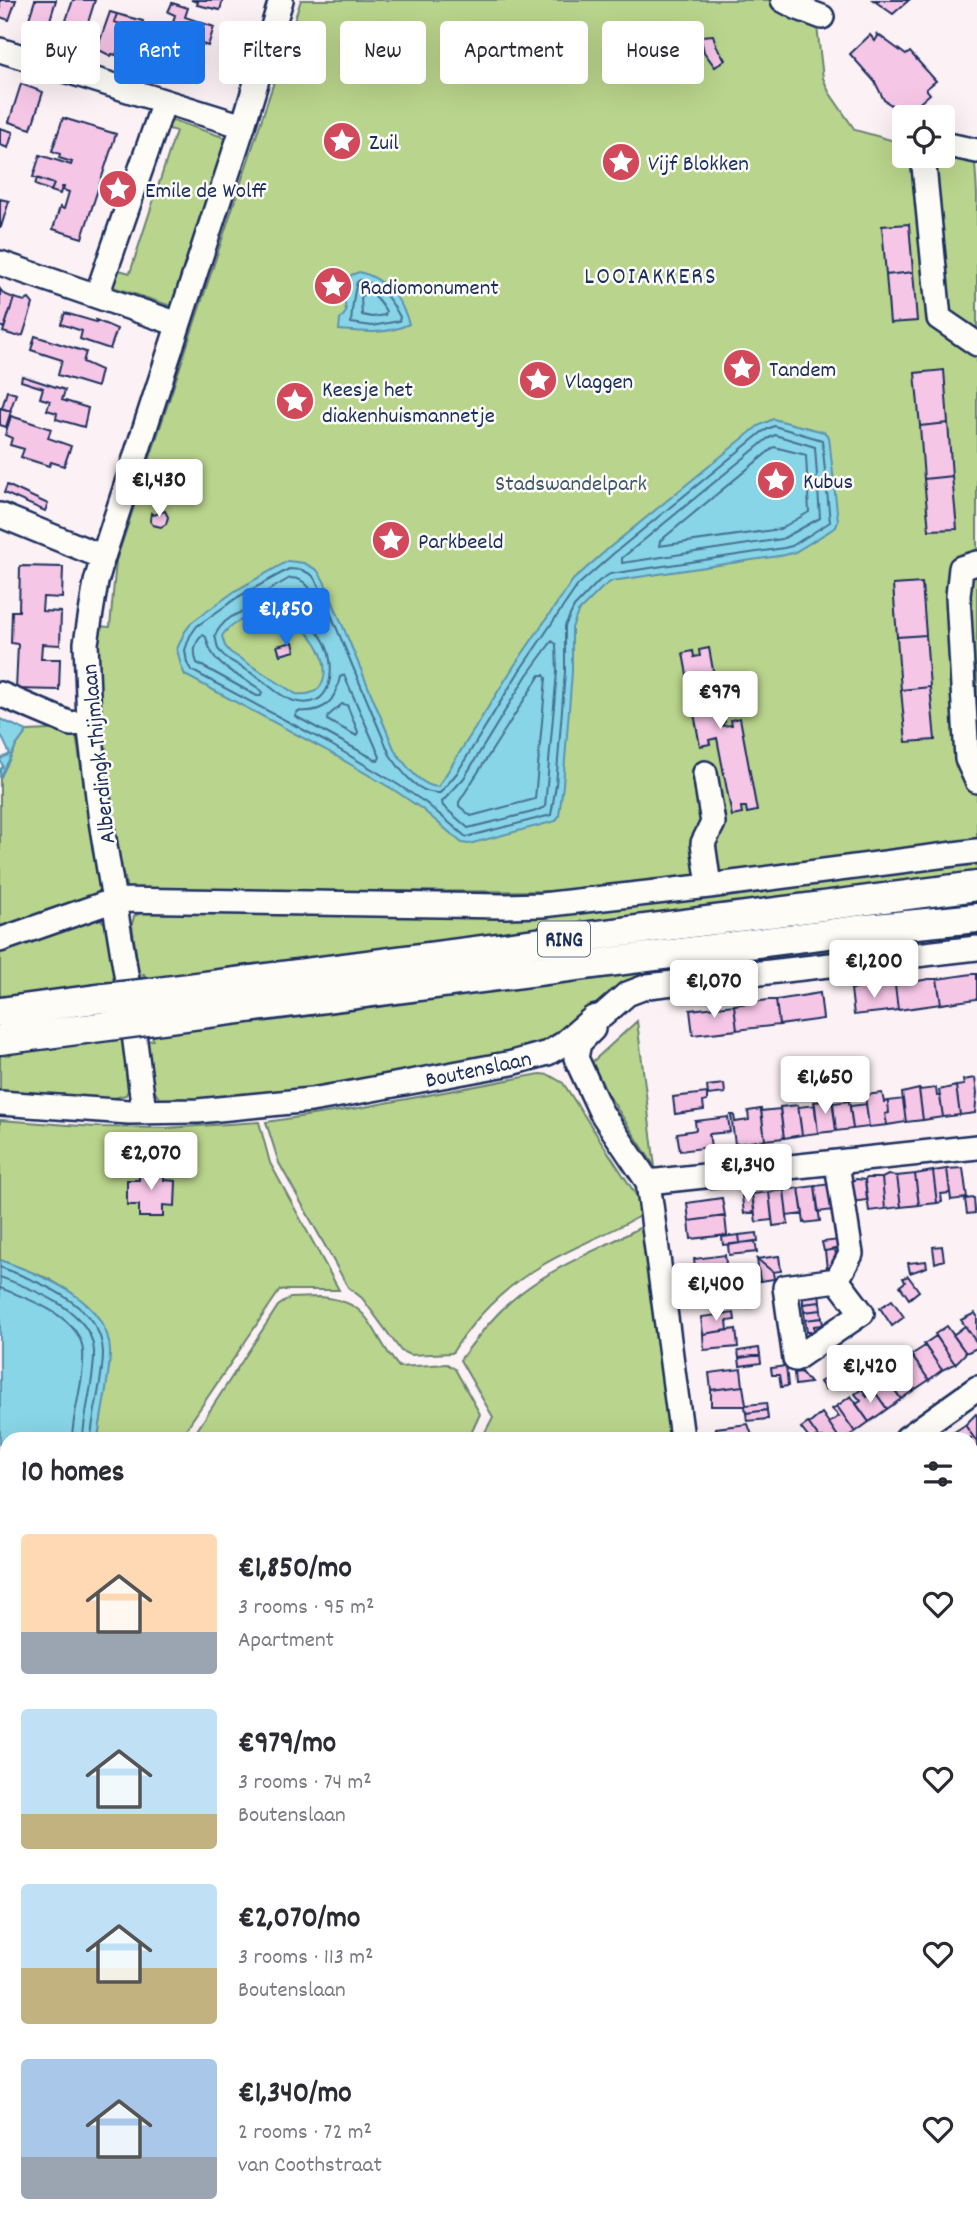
<!DOCTYPE html>
<meta charset="utf-8">
<style>
:root{--surface:#fff;--page:#f7f7f7;--text:#2b2b33;--muted:#7c7c81;--accent:#1a73e8}
body{margin:0;font-family:Dekko,sans-serif;background:var(--page);color:var(--text);height:100vh;display:flex;flex-direction:column;font-size:26px;white-space:nowrap}
*{box-sizing:border-box;margin:0}
p{font-size:23px;color:var(--muted)}
.icon{flex:none;width:38px;height:38px;fill:none;stroke:currentColor;stroke-width:2;stroke-linecap:round;stroke-linejoin:round}
.map{position:relative;flex:1;overflow:hidden}
.sheet{position:absolute;left:0px;top:1432px;width:978px;height:800px;display:flex;flex-direction:column;background:var(--surface);border-radius:21px 21px 0 0;box-shadow:0 7px 28px #0002}
.sheet>*{flex:none}
.top-card{position:absolute;left:21px;top:21px;width:936px;height:63px;display:flex;gap:14px}
.buttons{position:absolute;left:892px;top:105px;display:grid;gap:14px}
.buttons a{display:grid;place-items:center;width:63px;height:63px;border-radius:7px;background:var(--surface);box-shadow:0 7px 28px #0002;font-size:35px}
.price{position:absolute;translate:-50% -60px;padding:0 16px;border-radius:7px;background:#fff;color:#222;font-size:23px;line-height:46px;filter:drop-shadow(0 2px 4px #0008)}
.price::after{content:'';position:absolute;left:50%;top:42px;width:21px;height:16px;margin-left:-10px;background:inherit;clip-path:polygon(0 0,100% 0,50% 100%)}
.price.current{background:var(--accent);color:#fff}
ul{padding:0;list-style:none}
li{display:flex;align-items:center;gap:21px;height:175px;padding:0 21px}
li span{display:grid;place-items:center;flex:none;width:196px;height:140px;border-radius:7px;color:#555}
li>.icon{margin-inline-start:auto}
span .icon{width:84px;height:84px;fill:#fffc;stroke-width:1}
li b{font-size:30px}
h2{display:flex;justify-content:space-between;align-items:center;height:84px;padding:0 21px;font-size:30px}
.chip{padding:0 24px;border-radius:7px;background:var(--surface);box-shadow:0 7px 28px #0002;font-size:24px;line-height:63px}
.chip.current{background:var(--accent);color:#fff}
.map>svg:first-child{display:block}
.green{fill:#b9d48c;stroke:#6a8275;stroke-width:2}
.water{fill:#87d5e6;stroke:#5c93b0;stroke-width:2;fill-rule:evenodd}
.lines{fill:none;stroke-linecap:round;stroke-linejoin:round}
.shore{stroke:#467194;stroke-width:2}
.building{fill:#f6c6e7;stroke:#1b2f5e;stroke-width:2}
.minor-casing{stroke:#1b2f5e;stroke-width:28}
.major-casing{stroke:#1b2f5e;stroke-width:33}
.minor{stroke:#fdfcf7;stroke-width:23}
.major{stroke:#fdfcf7;stroke-width:28}
.major-bridge-casing{stroke:#1b2f5e;stroke-width:33;stroke-linecap:butt}
.major-bridge{stroke:#fdfcf7;stroke-width:28}
.labels{text-anchor:middle;stroke-width:5;stroke-linejoin:round;paint-order:stroke}
.shield{fill:#fdfcf7;stroke:#5f6c8c;stroke-width:2}
.shield-label{font-size:21px;font-weight:bold;fill:#1b2f5e}
.poi-label{font-size:23px;fill:#1b2f5e;stroke:#fdfcf7;text-anchor:start}
.park-label{font-size:23px;fill:#42586a;stroke:#fdfcf7}
.street-label{font-size:23px;fill:#1b2f5e;stroke:#fdfcf7}
.neighbourhood-label{font-size:24px;letter-spacing:2px;fill:#1b2f5e;stroke:#fdfcf7}
</style>
<div class="map">
<svg width="977" height="2231" viewBox="0 0 977 2231">
<rect width="100%" height="100%" fill="#fcf1f4"/>
<filter id="ink" filterUnits="userSpaceOnUse"><feTurbulence type="fractalNoise" baseFrequency=".0143" numOctaves="2"/><feDisplacementMap in="SourceGraphic" scale="14" xChannelSelector="R" yChannelSelector="G"/><feConvolveMatrix kernelMatrix="1 2 1 2 8 2 1 2 1" color-interpolation-filters="sRGB"/></filter>
<g filter="url(#ink)">
<path class="green" d="M301 0H814L823 78 829 92 855 130 905 144V156L943 155 975 163 977 193V850L594 891 127 892 125 878 118 879 96 720 97 626 110 627 116 561Z
M169 119 226 138 171 306 113 287 119 270 130 273 176 131 166 128Z
M75 729 101 893 0 928V778L16 746 27 731Z
M977 864V878L0 1003V946L93 914 95 919H100L108 926 115 981 145 977 144 974 139 975 132 925 134 916 143 912V906L646 899 648 905Z
M856 938 913 944 831 950 639 979 542 1050 271 1099 164 1101C147 1094 149 1058 147 1041L153 1040 152 1034 122 1037 128 1090 126 1095 114 1098V1103L0 1095V1047Z
M637 1021 655 1167 589 1065Z
M540 1074 549 1075 563 1083 640 1201 643 1214C611 1233 574 1246 541 1266 505 1287 474 1318 452 1353L410 1355 401 1351 362 1298 348 1287 279 1163 266 1122 359 1108Z
M0 1120 95 1127 167 1128 259 1122 270 1163 339 1290H280L180 1438H98L110 1352 101 1322 67 1290 49 1279 0 1260Z
M645 1225 672 1438H482L493 1417 460 1360C479 1335 497 1311 522 1292 558 1264 605 1247 645 1225Z
M319 1297C374 1301 368 1331 399 1367L447 1364 455 1369 480 1414 469 1438H192L278 1306 290 1298Z
M0 1700 7 1703V1797L0 1795Z
M0 1802 7 1804V1974L0 1962Z
M0 1986 7 1998V2224H35L27 2231H0Z
M64 2224H596L598 2231H56Z
M723 2224H799L797 2231H722Z"/>
<path class="water" d="M359 272C385 278 402 299 409 324 386 335 364 332 339 330L340 320 346 312 344 296 351 275Z
M773 419 824 432 829 437 838 521 836 527 795 552 785 555 612 581 603 587 578 612 572 628V672L563 785 559 816 556 821 469 844 462 843 422 809 394 790 326 750 185 675 181 666 177 649 184 633 192 622 235 591 288 561 304 563 317 570 324 581 395 751C406 765 420 786 438 787L514 666 573 580 609 548 758 426ZM254 615C273 615 291 619 306 632 328 650 337 699 296 694L230 652 225 646 222 636C230 624 240 620 254 615Z
M0 719 27 731 16 746 0 778V769L3 767 0 759 10 754 0 733Z
M0 1260C41 1275 109 1299 110 1352 110 1376 101 1414 98 1438H7V1703L0 1700Z"/>
<g class="lines">
<path class="shore" d="M360 280C380 284 391 300 400 317L399 321 372 326 351 323C352 309 353 296 357 282Z
M366 290C375 294 381 303 386 311L385 315 372 317 362 315 361 298Z
M774 426 822 440 830 522 792 546 784 548 610 574 599 581 574 607 565 626V672L556 785 551 815 466 837 426 803 397 784 330 744 191 670 187 663 185 650 190 636 197 626 238 597 289 569 302 570 312 575 318 584 390 755C402 772 418 795 440 793L457 773 520 670 578 585 613 554 762 432Z
M775 435 815 447 820 518 782 539 622 563V558L767 439Z
M774 447 806 455 809 512 780 529 659 546 660 541Z
M290 578C311 578 314 598 321 615L319 619H316L297 608 263 598 264 593Z
M273 608C292 614 316 624 325 643 337 669 332 712 294 701 282 698 272 688 263 681 251 672 238 665 226 658L218 649 215 635C227 612 249 608 273 608Z
M203 635 206 637C213 668 235 672 258 688L262 692 261 696H257L197 663C193 653 194 642 203 635Z
M552 641 556 644 557 672 545 807 533 812 468 828 443 806 442 802 464 778 527 675Z
M344 675 380 757 378 761 295 716 298 711C325 713 335 702 340 677Z
M540 675H544L546 678 535 799 471 816 459 806V802Z
M342 704 347 705 358 732 357 736 327 720 328 716Z
M0 1267C37 1281 101 1304 103 1352 103 1381 93 1410 91 1438
M0 1277C33 1289 91 1310 94 1351 95 1379 84 1411 83 1438
M0 1288C27 1298 81 1317 83 1351 85 1380 73 1410 72 1438"/>
</g>
<path class="building" d="M0 0H16L9 20 0 17Z
M35 0H56L47 30 39 28 38 32 26 28Z
M73 0H95L86 29 89 30 85 42 69 37 68 40 60 38Z
M191 0H223L220 10 197 5 198 2Z
M873 0H909L893 14Z
M172 3 188 8 185 17 214 27 208 46 182 37 186 27 173 22 175 15 168 12Z
M110 12 117 14 114 22 126 26 123 35 134 38 130 50 119 47 116 55 112 54 111 56 97 49Z
M117 14 143 21 137 40 123 35 126 26 114 22Z
M876 33 906 55 910 52 936 81 926 89 930 94 906 115 884 100 875 82 850 54 870 35 875 41 878 36Z
M142 34 166 42 164 50 191 59 190 62 202 66 198 81 170 73 172 67 164 65 166 61 145 54V52L137 49Z
M713 35 717 47 725 60 715 67 704 52 701 39 703 36Z
M134 38 137 40 132 56 117 52 119 47 130 50Z
M21 84 43 92 31 129 9 122Z
M63 118 116 134 82 238 53 229 60 207 64 209 69 192 63 190 64 187H62L60 194 51 191 54 184 33 177 40 155 71 165 72 162 59 158 60 154 52 151Z
M0 128 13 132 8 148 0 145Z
M37 178 54 184 51 191 35 185Z
M0 199 9 201 1 227H0Z
M909 224 913 272 886 275 882 226Z
M913 272 917 321 890 323 886 275Z
M0 289 4 294 14 298 4 328 0 326Z
M14 298 25 301 29 299 33 304 23 335 16 336 3 332Z
M65 313 96 322V320L117 329 110 349 80 339 82 331 61 324Z
M35 336 86 352 83 362 101 370 97 387 58 375 62 360 31 350Z
M944 370 948 423 920 426 915 373Z
M22 376 65 390 62 400 88 408 84 427 56 419 57 413 47 410 50 401 40 398 43 388 21 381Z
M7 391 16 394 10 411 2 408Z
M0 408 11 411 6 427 0 425Z
M11 416 51 429 48 438 71 446 64 466 51 462 49 466 21 457 24 449 10 445 12 438 5 435Z
M948 423 952 476 924 479 920 426Z
M952 476 957 529 929 530 924 479Z
M7 485 48 504 45 511 4 493Z
M165 511 168 517 166 524 161 527 153 525 150 521 151 513 154 515Z
M20 566 63 567 62 598 43 597 42 611 61 612 60 645 42 644 41 659H60L59 690 16 689 18 644 11 643 12 611H19Z
M922 583 926 635 897 637 893 585Z
M926 635 930 687 901 690 897 637Z
M293 642 295 651 280 655 277 646Z
M709 648 720 709 723 708 725 722 723 723V726L732 725 731 720 740 718 757 811 747 813 746 807H741L742 814 732 816 717 738 709 740 710 744 700 746 683 653 693 651 694 657 700 656 699 650Z
M930 687 935 740 906 742 901 690Z
M972 974H977V999L941 1004 937 979Z
M929 979H937L941 1004 898 1010 895 985Z
M895 985 898 1010 854 1015 851 989Z
M820 993 823 1019 779 1025 776 1000Z
M768 1000H776L779 1025 737 1030 734 1005Z
M734 1005 737 1030 693 1035 690 1010Z
M975 1078 977 1093 975 1113 960 1115 956 1086 964 1085 963 1080Z
M724 1084 725 1093 708 1095 707 1086Z
M956 1086 960 1115 943 1117 939 1090Z
M936 1088 937 1096H940L943 1117 923 1120 919 1090Z
M919 1089 923 1120 906 1122 902 1093Z
M707 1093V1101L703 1102 704 1110 675 1114 673 1097Z
M882 1093 884 1102 888 1101 889 1113 885 1114 887 1125 869 1127 865 1095Z
M903 1099 906 1122 887 1125 885 1114 889 1113 888 1101Z
M832 1100 836 1131 818 1133 814 1102Z
M849 1101 853 1129 836 1131 833 1103Z
M866 1104 869 1127 853 1129 850 1106Z
M798 1105 802 1135 784 1138 780 1107Z
M815 1105 818 1133 802 1135 798 1107Z
M761 1109 765 1140 735 1144 731 1115H734L735 1122 749 1120 748 1111Z
M780 1109 784 1138 765 1140 761 1111Z
M728 1117 730 1132 709 1134 711 1147 680 1151 677 1133 696 1130 695 1121Z
M139 1168H164V1180L176 1181 175 1206 163 1205V1217H139V1205H127V1180H139Z
M963 1168 967 1198 951 1200 947 1169Z
M947 1169 950 1193 941 1194 942 1202 937 1203 933 1171Z
M933 1171 937 1203 919 1205 915 1174Z
M915 1174 919 1205 901 1207 897 1176Z
M888 1175 897 1176 901 1207 885 1209 882 1178Z
M867 1178H882L885 1209 869 1211 865 1180Z
M856 1179 865 1180 867 1200 851 1202 850 1182Z
M831 1184 834 1210 818 1212 815 1186Z
M815 1186 820 1221 804 1223 799 1188Z
M799 1188 803 1214 787 1216 784 1190Z
M784 1190 788 1224 773 1226 769 1192Z
M769 1192 772 1220 756 1222 752 1194Z
M752 1194 754 1212 744 1214 742 1196Z
M722 1198 725 1216 689 1221 687 1203Z
M974 1198 975 1213 967 1214 965 1199Z
M725 1216 727 1235 691 1239 689 1221Z
M757 1233 758 1241 740 1243 739 1235Z
M739 1235 740 1243 723 1245 722 1237Z
M839 1240 840 1249 824 1251 822 1242Z
M755 1241 757 1252 729 1255 728 1245Z
M942 1246 944 1260 935 1263 933 1247Z
M835 1249 838 1268 827 1269 825 1251Z
M725 1255 727 1273 696 1277 694 1259Z
M779 1256 781 1271 773 1272 757 1259Z
M757 1259 773 1272 774 1279 760 1281Z
M926 1261 927 1267 910 1273 908 1263Z
M727 1273 729 1285H736L738 1300 726 1303 724 1292 699 1296 696 1277Z
M908 1276 919 1291 909 1299 900 1286 905 1282 903 1278Z
M819 1291 820 1302 803 1304V1296L813 1295 812 1292Z
M752 1299 753 1307 732 1309 731 1301Z
M892 1300 904 1317 892 1326 880 1308Z
M820 1302 821 1310 804 1312 803 1304Z
M821 1310 822 1318 805 1320 804 1312Z
M734 1313 735 1320 727 1321 728 1330 703 1334 701 1317Z
M975 1313 977 1316V1343L961 1320Z
M822 1318 823 1325 814 1326V1332H807L805 1320Z
M947 1326 966 1353 955 1364 935 1334Z
M965 1326 977 1343V1348L966 1353 953 1335Z
M736 1329 738 1347 704 1350 703 1334Z
M936 1336 955 1364 942 1370 924 1344Z
M925 1346 942 1370 929 1380 911 1355Z
M759 1348 760 1355 739 1358 738 1351Z
M760 1355 761 1363 740 1366 739 1358Z
M912 1356 929 1380 914 1390 896 1364Z
M896 1363 914 1390 901 1399 882 1372Z
M786 1366 788 1386 781 1387 779 1375H772L771 1368Z
M741 1369 743 1386 711 1390 709 1373Z
M801 1372 810 1383 795 1385 794 1373Z
M834 1373 838 1379 825 1389 820 1382Z
M875 1379 881 1387 889 1381 901 1399 887 1409 869 1383Z
M743 1386 746 1405 766 1403 767 1410 746 1413 745 1406H711V1390Z
M862 1389 867 1397 874 1391 887 1409 869 1422 856 1404 861 1401 855 1394Z
M851 1396 869 1422 855 1432 837 1406Z
M837 1406 855 1432 845 1438H839L829 1423 839 1416 832 1409Z
M767 1410 768 1419 747 1421 746 1413Z
M822 1413 829 1423 839 1438H819L809 1424Z
M976 1414 977 1415V1442L965 1425Z
M808 1423 809 1424 819 1438H805L808 1437 801 1428Z
M748 1424 753 1438H717L715 1436 716 1428Z
M965 1425 977 1442V1457L975 1459 971 1453V1438H945Z
M977 2108V2141L975 2142 971 2129V2109Z"/>
<g class="lines">
<g class="minor-casing">
<path id="minor" d="M783 0 798 8 822 17
M0 50 243 126
M943 144 977 151
M923 156 939 318 977 344
M0 263 178 324
M97 295 164 102
M0 515 103 557
M977 563 961 568 958 596 967 759 977 781
M0 694 71 724 89 722
M705 773 713 823 703 843 709 886
M0 940 115 900 504 906 542 905 709 886 977 851
M593 1029 579 1043 576 1058 601 1112 648 1182 682 1438
M0 1103 129 1112 198 1111 311 1100 346 1094 512 1063 548 1053 563 1044 593 1018 602 1016 627 994 648 986 977 948
M144 1111 127 980 101 821 89 722 86 643 96 582 103 557 243 126 281 0
M837 1164 851 1254 837 1280 785 1287 795 1359 862 1313 837 1280
M648 1182 977 1147
M907 1438 977 1388
M971 1752 977 1751
M971 1778 977 1777
M971 2201 977 2200
M888 2224 890 2231"/>
</g>
<g class="major-casing">
<path id="major" d="M150 993 977 886
M0 1012 104 998
M154 1020 866 929 977 918
M0 1040 108 1026"/>
</g>
<use href="#minor" class="minor"/>
<use href="#major" class="major"/>
<g class="major-bridge-casing">
<path id="major-bridge" d="M104 998 150 993
M108 1026 154 1020"/>
</g>
<use href="#major-bridge" class="major-bridge"/>
</g>
</g>
<defs>
<g id="sight-disc" transform="scale(2.0125)"><circle r="9.5" fill="#d1495b" stroke="#fdfcf7"/><path d="M0-6L1.8-2.2L6-1.7L2.9 1.2L3.7 5.4L0 3.3L-3.7 5.4L-2.9 1.2L-6-1.7L-1.8-2.2Z" fill="#fff"/></g>
</defs>
<g fill-rule="evenodd">
<use href="#sight-disc" x="342" y="141"/>
<use href="#sight-disc" x="621" y="162"/>
<use href="#sight-disc" x="118" y="189"/>
<use href="#sight-disc" x="333" y="286"/>
<use href="#sight-disc" x="742" y="368"/>
<use href="#sight-disc" x="538" y="380"/>
<use href="#sight-disc" x="295" y="401"/>
<use href="#sight-disc" x="776" y="480"/>
<use href="#sight-disc" x="391" y="540"/>
</g>
<g class="labels">
<rect class="shield" x="538" y="921.5" width="52" height="35" rx="5"/>
<g class="shield-label">
<text x="564" y="946">RING</text>
</g>
<g class="poi-label">
<text x="369" y="149">Zuil</text>
<text x="648" y="170">Vijf Blokken</text>
<text x="145" y="197">Emile de Wolff</text>
<text x="360" y="294">Radiomonument</text>
<text x="769" y="376">Tandem</text>
<text x="565" y="388">Vlaggen</text>
<text x="322" y="396">Keesje het<tspan x="322" dy="26">diakenhuismannetje</tspan></text>
<text x="803" y="488">Kubus</text>
<text x="418" y="548">Parkbeeld</text>
</g>
<g class="park-label">
<text x="571" y="490">Stadswandelpark</text>
</g>
<g class="street-label">
<text transform="translate(97 754) rotate(-96)" y="8">Alberdingk Thijmlaan</text>
<text transform="translate(478 1068) rotate(-12)" y="8">Boutenslaan</text>
</g>
<g class="neighbourhood-label">
<text x="651" y="283">LOOIAKKERS</text>
</g>
</g>
</svg>
<div class="buttons">
<a><svg class="icon" aria-label="locate" viewBox="0 0 24 24"><circle cx="12" cy="12" r="6"/><path d="M12 2v4M12 18v4M2 12h4M18 12h4"/></svg></a>
</div>
<b class="price" style="left:159px;top:519px">€1,430</b>
<b class="price current" style="left:286px;top:648px">€1,850</b>
<b class="price" style="left:720px;top:731px">€979</b>
<b class="price" style="left:874px;top:1000px">€1,200</b>
<b class="price" style="left:714px;top:1020px">€1,070</b>
<b class="price" style="left:825px;top:1116px">€1,650</b>
<b class="price" style="left:151px;top:1192px">€2,070</b>
<b class="price" style="left:748px;top:1204px">€1,340</b>
<b class="price" style="left:716px;top:1323px">€1,400</b>
<b class="price" style="left:870px;top:1405px">€1,420</b>
<div class="top-card">
<a class="chip">Buy</a>
<a class="chip current">Rent</a>
<a class="chip">Filters</a>
<a class="chip">New</a>
<a class="chip">Apartment</a>
<a class="chip">House</a>
</div>
<section class="sheet">
<h2>10 homes<svg class="icon" aria-label="filters" viewBox="0 0 24 24"><path d="M4 7h16M4 17h16"/><circle cx="9" cy="7" r="2"/><circle cx="15" cy="17" r="2"/></svg></h2>
<ul>
<li><span style="background:linear-gradient(#ffd9b3 70%,#9aa5b1 0)"><svg class="icon" aria-label="home" viewBox="0 0 24 24"><path d="M3 11l9-7 9 7M6 9v11h12V9"/></svg></span><div><b>€1,850/mo</b><p>3 rooms · 95 m²</p><p>Apartment</p></div><svg class="icon" aria-label="heart" viewBox="0 0 24 24"><path d="M12 20l-8-8c-3-5 5-10 8-4 3-6 11-1 8 4z"/></svg></li>
<li><span style="background:linear-gradient(#bfe0f5 75%,#c2b280 0)"><svg class="icon" aria-label="home" viewBox="0 0 24 24"><path d="M3 11l9-7 9 7M6 9v11h12V9"/></svg></span><div><b>€979/mo</b><p>3 rooms · 74 m²</p><p>Boutenslaan</p></div><svg class="icon" aria-label="heart" viewBox="0 0 24 24"><path d="M12 20l-8-8c-3-5 5-10 8-4 3-6 11-1 8 4z"/></svg></li>
<li><span style="background:linear-gradient(#bfe0f5 60%,#c2b280 0)"><svg class="icon" aria-label="home" viewBox="0 0 24 24"><path d="M3 11l9-7 9 7M6 9v11h12V9"/></svg></span><div><b>€2,070/mo</b><p>3 rooms · 113 m²</p><p>Boutenslaan</p></div><svg class="icon" aria-label="heart" viewBox="0 0 24 24"><path d="M12 20l-8-8c-3-5 5-10 8-4 3-6 11-1 8 4z"/></svg></li>
<li><span style="background:linear-gradient(#a9c7e8 70%,#9aa5b1 0)"><svg class="icon" aria-label="home" viewBox="0 0 24 24"><path d="M3 11l9-7 9 7M6 9v11h12V9"/></svg></span><div><b>€1,340/mo</b><p>2 rooms · 72 m²</p><p>van Coothstraat</p></div><svg class="icon" aria-label="heart" viewBox="0 0 24 24"><path d="M12 20l-8-8c-3-5 5-10 8-4 3-6 11-1 8 4z"/></svg></li>
</ul>
</section>
</div>
